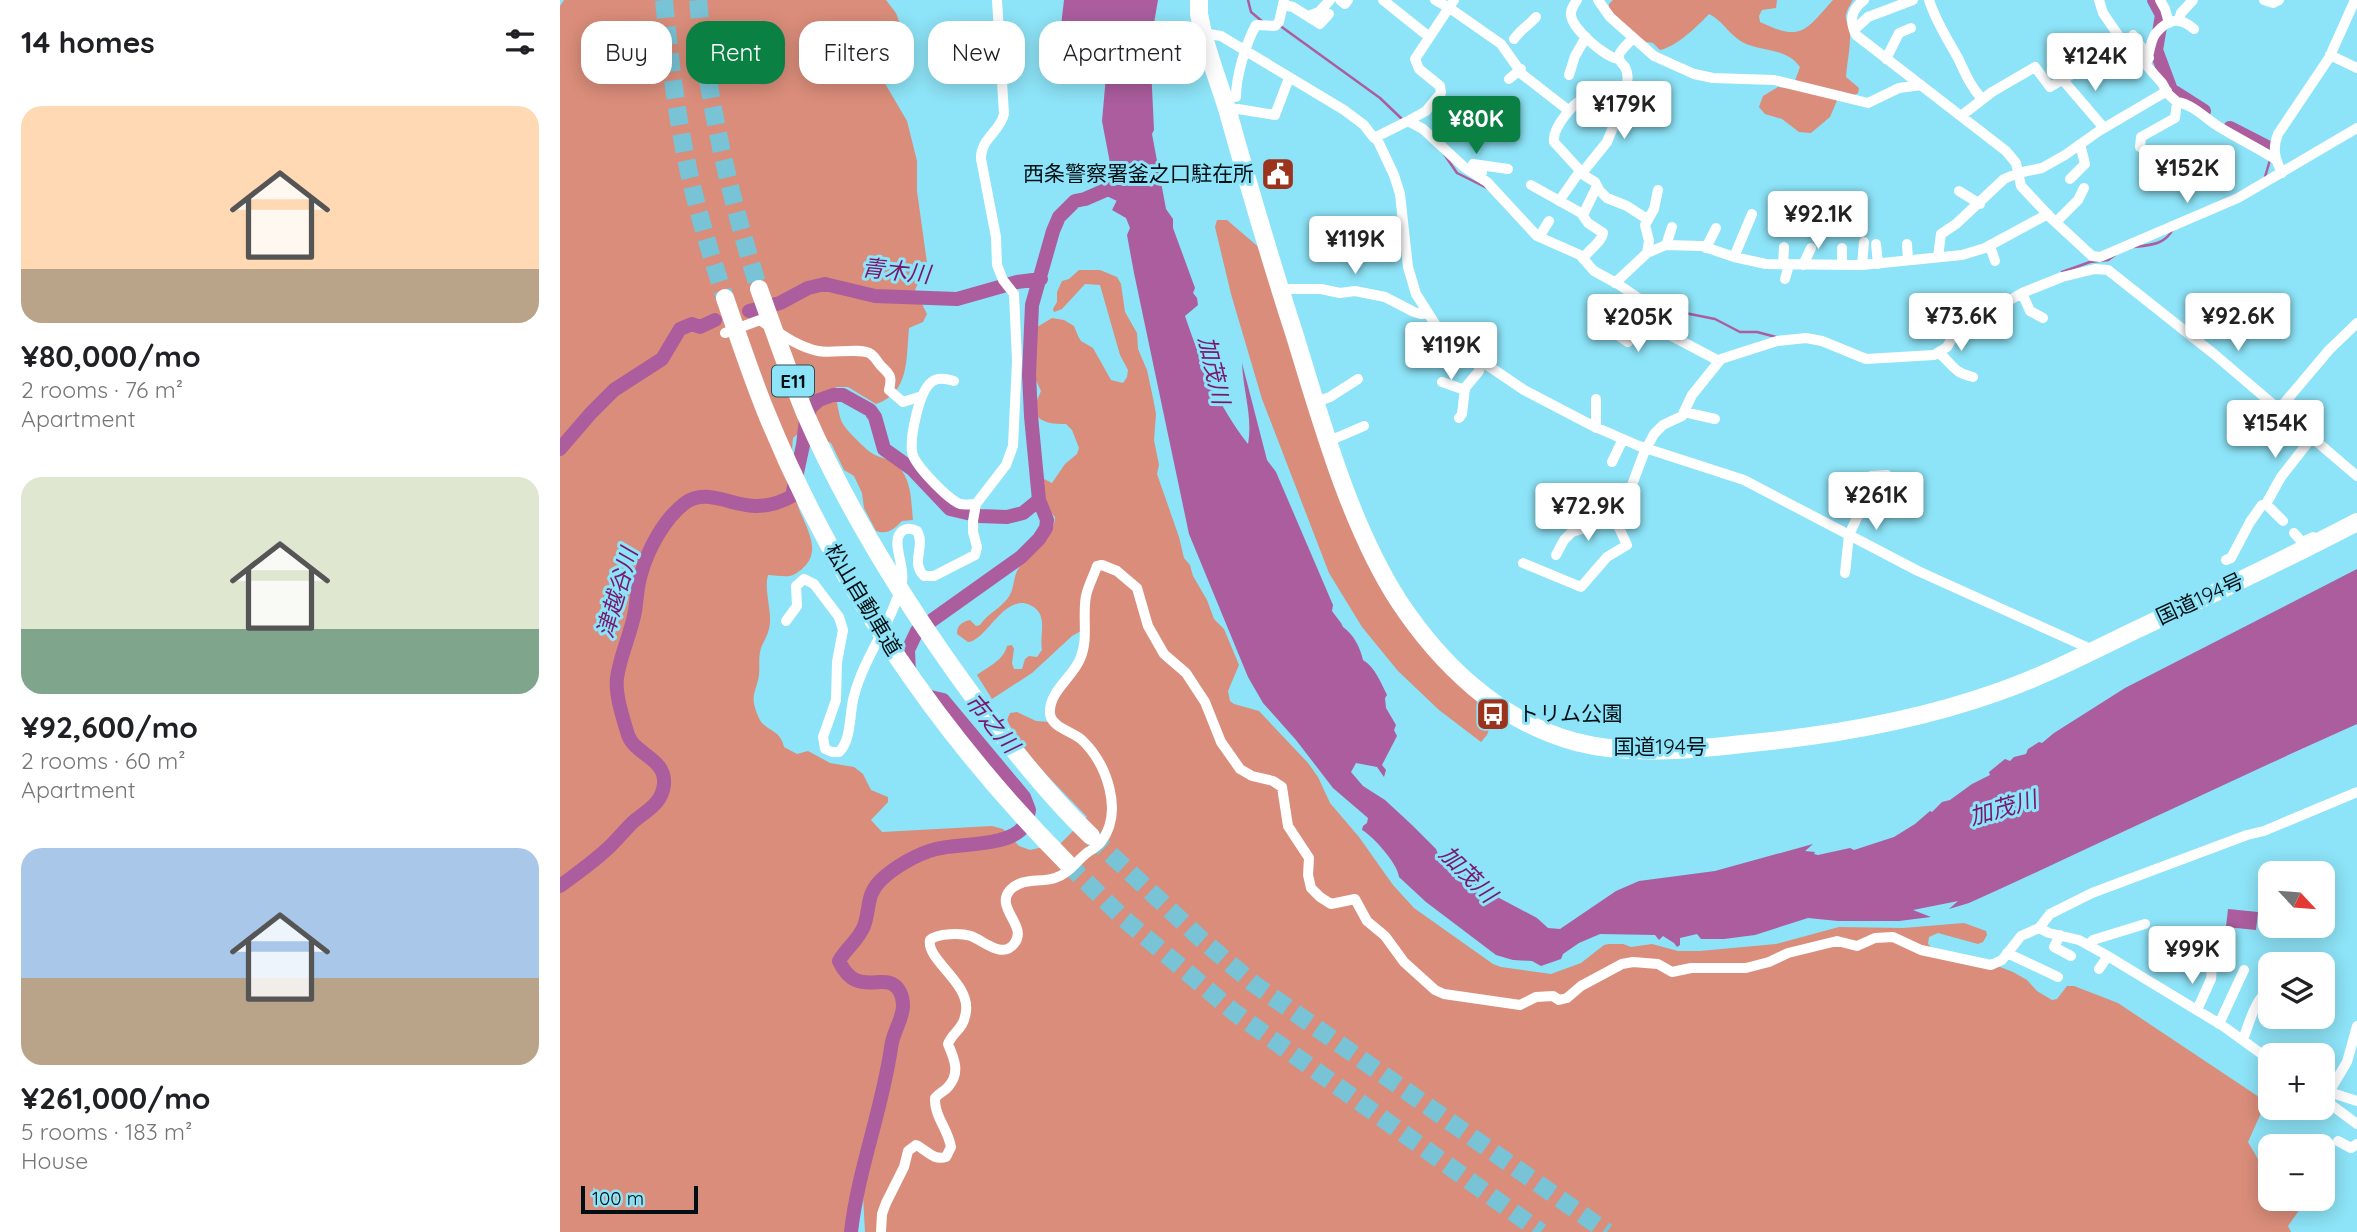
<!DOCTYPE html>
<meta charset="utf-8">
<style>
:root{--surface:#fff;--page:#f6f6f6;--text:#202124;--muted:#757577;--accent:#0b8043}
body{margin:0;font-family:Quicksand,"Noto Sans JP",sans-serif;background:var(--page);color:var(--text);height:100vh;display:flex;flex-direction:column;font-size:26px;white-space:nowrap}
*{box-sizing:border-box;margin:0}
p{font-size:23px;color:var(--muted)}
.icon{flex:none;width:38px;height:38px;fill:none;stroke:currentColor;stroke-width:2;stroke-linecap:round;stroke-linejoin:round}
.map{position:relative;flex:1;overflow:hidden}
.drawer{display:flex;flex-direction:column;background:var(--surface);width:560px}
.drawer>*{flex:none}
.banner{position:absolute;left:21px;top:21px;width:665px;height:63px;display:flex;gap:14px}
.needle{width:46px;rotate:116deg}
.tools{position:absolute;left:1698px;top:861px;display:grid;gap:14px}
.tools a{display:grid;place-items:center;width:77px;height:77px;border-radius:14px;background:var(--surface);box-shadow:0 4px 18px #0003;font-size:35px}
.scale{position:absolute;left:21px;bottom:18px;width:117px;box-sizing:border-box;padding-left:7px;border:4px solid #000f14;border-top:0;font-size:19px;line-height:24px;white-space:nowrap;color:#000f14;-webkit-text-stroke:5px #8de3f7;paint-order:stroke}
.price{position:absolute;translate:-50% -60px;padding:0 16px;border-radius:7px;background:#fff;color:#222;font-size:23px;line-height:46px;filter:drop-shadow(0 2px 4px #0008)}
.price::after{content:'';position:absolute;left:50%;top:42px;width:21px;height:16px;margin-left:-10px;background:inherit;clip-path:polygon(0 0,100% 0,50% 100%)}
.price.current{background:var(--accent);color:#fff}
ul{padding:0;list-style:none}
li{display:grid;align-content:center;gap:14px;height:371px;padding:0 21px}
li span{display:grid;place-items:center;height:217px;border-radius:21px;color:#555}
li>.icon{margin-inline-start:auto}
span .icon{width:126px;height:126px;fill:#fffc;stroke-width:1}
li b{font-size:30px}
h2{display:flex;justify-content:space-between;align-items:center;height:84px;padding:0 21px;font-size:30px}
.pill{padding:0 24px;border-radius:21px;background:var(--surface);box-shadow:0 4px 18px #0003;font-size:24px;line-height:63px}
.pill.current{background:var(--accent);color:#fff}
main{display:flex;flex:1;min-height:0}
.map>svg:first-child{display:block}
.green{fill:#da8d7a}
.water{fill:#ab5d9d}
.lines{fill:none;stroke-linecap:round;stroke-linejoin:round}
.stream{stroke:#ab5d9d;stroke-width:2.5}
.river{stroke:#ab5d9d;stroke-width:14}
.highway-tunnel{stroke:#78c3d5;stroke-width:18;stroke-dasharray:18 9;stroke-linecap:butt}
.street{stroke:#fff;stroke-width:10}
.highway{stroke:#fff;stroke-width:18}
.labels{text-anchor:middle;stroke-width:6;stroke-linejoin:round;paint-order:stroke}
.shield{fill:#8de3f7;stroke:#2a4f58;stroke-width:2}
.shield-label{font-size:19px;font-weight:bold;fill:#000f14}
.poi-label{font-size:21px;fill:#000f14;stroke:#8de3f7;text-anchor:end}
.street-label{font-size:21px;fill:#000f14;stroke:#8de3f7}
.water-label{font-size:23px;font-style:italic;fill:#79176c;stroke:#8de3f7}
</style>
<main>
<section class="drawer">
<h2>14 homes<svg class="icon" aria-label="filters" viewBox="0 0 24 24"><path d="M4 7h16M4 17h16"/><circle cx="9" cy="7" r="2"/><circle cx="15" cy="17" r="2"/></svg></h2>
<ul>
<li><span style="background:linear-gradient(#ffd9b3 75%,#b9a48a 0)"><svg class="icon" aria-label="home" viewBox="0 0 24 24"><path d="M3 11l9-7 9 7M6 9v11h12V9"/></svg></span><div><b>¥80,000/mo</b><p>2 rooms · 76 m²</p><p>Apartment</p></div></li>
<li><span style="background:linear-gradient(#dfe7d0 70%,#7fa58c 0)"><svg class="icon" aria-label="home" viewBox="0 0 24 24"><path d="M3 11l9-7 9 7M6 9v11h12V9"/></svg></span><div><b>¥92,600/mo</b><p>2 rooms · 60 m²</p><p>Apartment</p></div></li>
<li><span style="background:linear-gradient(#a9c7e8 60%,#b9a48a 0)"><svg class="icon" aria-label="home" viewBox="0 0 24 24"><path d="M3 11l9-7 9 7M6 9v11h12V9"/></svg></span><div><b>¥261,000/mo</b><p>5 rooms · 183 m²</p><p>House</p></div></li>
</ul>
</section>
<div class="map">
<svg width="1797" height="1232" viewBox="0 0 1797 1232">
<rect width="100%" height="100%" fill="#8de3f7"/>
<path class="green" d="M4 0H326L336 13 343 32 319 63 323 80 347 121 357 161V191L367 263 355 290 367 314 363 322 349 328C346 358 350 393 316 404L288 387H276C275 394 279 418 283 424 287 431 308 452 315 455 326 460 335 460 342 471 352 485 351 503 353 520L342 521C334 529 328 535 316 531L304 508 302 493 294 476 284 470 271 443 241 431 233 438C231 455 232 487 237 503 243 524 264 549 243 568 240 571 233 576 229 576 223 577 215 575 208 575 204 589 211 608 210 623 209 633 205 639 201 648 198 658 200 666 199 675 196 694 189 694 198 716 204 732 220 728 224 747L237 754 248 751 270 763 294 767 303 774 311 790 328 797V802L311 820 322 832 432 826 443 829 459 846 470 850 501 843 527 817C499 787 465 757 447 720L450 713 457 712 476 721 490 722 494 705 504 684 516 671 521 631 512 636 472 673 432 699 417 675C429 666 443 661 447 646L452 645 454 649 452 663 454 669H462L465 659 469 656 477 657 482 650C480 639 484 627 481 617 480 612 475 607 470 605 444 593 427 640 408 642L397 634C397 625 402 622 410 620L416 626 420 625C427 614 440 609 448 598 454 590 453 580 457 571 469 552 493 543 495 517 484 506 481 497 480 481L484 479 492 483 505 464 517 454 519 448 512 430 506 424C494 424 483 424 475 414V405L481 391 474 376 477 327 492 318 504 320 514 326 518 336 521 341 533 348 551 380 563 383 567 377 568 370 560 355 540 285 525 284 502 309 494 312 493 309 497 302V292L502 281 509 279 519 270H540L557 277 561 284 565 312 577 333 578 349 587 370 593 398 596 414 594 440 599 465 597 474 619 537 624 558 630 565 633 576 647 600 654 619 664 629 679 665 668 691 670 701 674 704 699 711 748 763 758 777 770 803 799 837 833 885 854 908 933 964 941 967 991 974 1021 963 1044 945 1049 944H1063L1071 947 1092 944 1118 951H1140L1216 944 1279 927 1343 928 1404 923 1426 931 1427 935 1423 942 1418 944 1378 933 1369 937 1368 944 1372 948 1422 960 1453 972 1467 980 1477 991 1492 1000 1497 999 1507 986H1514L1558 1003 1702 1099 1701 1113 1688 1142 1698 1159 1710 1162V1199H1747L1728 1226 1731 1232H305L303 1195 295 1194 290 1201 287 1232H0V6Z
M1053 0H1217L1216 8 1202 10 1199 16 1200 22C1242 42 1245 31 1273 0H1293C1278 24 1291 17 1290 37 1290 50 1287 63 1286 77L1299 88 1298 93 1293 96 1281 91 1270 117 1251 133 1239 132 1222 119 1205 114 1199 107 1203 96 1218 87 1232 89 1240 67C1229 50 1206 51 1189 45 1171 39 1164 21 1149 14 1139 25 1116 47 1100 50L1093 43 1081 41 1049 9V4Z
M657 220H667L702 250 742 382 866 650 895 682 929 711 933 719 927 735 921 742 879 710 838 671 802 627 769 573 702 399 671 294 655 227Z"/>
<path class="water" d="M504 0H598L590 46 594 130 592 134 606 209 613 219V228L635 288 633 293 637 298 638 305 625 316C641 363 658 406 688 444 693 417 683 391 682 363L707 460 716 472 773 605 772 611 781 623 783 627C794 635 800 647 803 660 815 667 821 683 827 695L825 698 826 708 836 725 834 730 837 736 822 765 826 770 824 777 817 767 796 763 791 772 803 786 825 800 852 825 876 849 878 854 928 892 977 918 988 928 1000 929 1056 891 1079 881 1155 871 1253 844 1245 851 1255 852 1254 854 1258 855 1290 848 1294 850 1334 837 1355 824 1370 811 1372 812 1382 802 1390 800 1412 784 1430 775 1429 772 1445 759 1450 761 1454 757 1466 754 1468 749 1479 742 1482 743 1494 733 1565 688 1797 569V724C1667 782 1539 844 1409 903L1389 909 1398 901 1353 910 1371 917 1339 921H1278L1248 918 1195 935 1164 939H1141L1137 934 1120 938V945L1117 947 1114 943 1103 936 1099 940 1095 935 1040 934 1019 943 1003 954 1001 959 981 966 972 961 953 960 936 955 866 902 839 877C838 864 813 836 802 830L803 826 807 823 808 818 773 788 736 740 703 703 688 677 629 534 574 273 567 235 570 228 566 218 552 210 557 200 542 121 546 76 500 35Z
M1668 909 1698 912 1696 930 1666 927Z"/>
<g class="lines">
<path class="stream" d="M688 0 691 12 703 22
M719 25 820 98 844 121
M884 154 897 173 927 188
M1705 177 1710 160
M1574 247C1590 245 1605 245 1613 229
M1502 272 1530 262 1548 260 1555 255
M1099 308 1109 314 1120 312 1155 319 1180 332H1197L1216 337"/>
<path class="river" d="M1594 0 1602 15 1596 50 1611 90 1644 111
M1670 128 1711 149
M189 311 220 303 248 288 265 284 315 296 397 299 457 282 481 279
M0 449 31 413 54 390 102 359 120 329 132 324 140 327 155 320
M349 675 348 650 357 631 461 557 479 539 486 528 487 520 479 500 471 416 469 374 472 305 493 231 499 217 515 201 525 199 548 189 571 200
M0 886C16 874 32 863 46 850 55 842 63 832 72 823 85 811 102 805 104 784 106 758 75 755 68 735 63 718 55 695 57 678 60 655 71 634 75 611 77 599 77 587 81 574 88 549 104 519 125 503 146 487 174 507 197 506 208 506 222 502 232 496L243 445 246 419 251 407 259 400 273 395H283L310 410 315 417 324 449 352 469 390 509 420 516 447 517 463 513 479 500
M291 1232C298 1170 322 1110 331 1048 332 1034 342 1021 343 1007 343 1002 342 996 340 992 327 967 298 1002 279 961 286 948 298 941 304 926 310 910 306 895 320 881 334 867 357 854 376 849 399 843 450 847 464 826 467 822 468 815 469 810L464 797 383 700 362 695"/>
<path class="highway-tunnel" d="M104 0C110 64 118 128 133 190 142 226 153 262 165 298
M138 0C147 99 169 194 199 289
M531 836 641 939 694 984 1047 1232
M507 863 563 918 674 1012 981 1232"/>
<path class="street" d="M780 0 785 4 788 0
M823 0 868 36
M875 0 891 9 941 44 963 75 1008 110
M1017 0C1014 5 1010 10 1011 15 1012 29 1046 58 1059 59
M1038 0 1050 17 1094 56 1134 74 1153 78 1214 80 1308 103 1339 88 1361 85
M1304 0C1291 10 1289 20 1296 35L1446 151 1456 163 1461 186 1492 219 1532 256 1540 257 1678 198 1797 128
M1369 0C1376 22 1388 40 1399 60 1406 75 1411 87 1422 99
M1539 0 1543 13 1567 48 1586 65 1602 83 1608 94 1617 102C1633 104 1647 120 1661 128 1679 139 1698 148 1715 159
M1600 0 1605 9 1609 23
M1704 0 1713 3 1719 0
M723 5 733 7 760 24 769 14
M748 16 759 12 770 0
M1619 19 1621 13 1633 0
M1294 30 1308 17 1353 0
M643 33 661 36 784 110 804 125 814 138 848 121 863 129 904 167 927 182 977 236 1020 255 1034 271 1058 284 1097 311 1106 333 1159 361
M1573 35 1589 58
M954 39C960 30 969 25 976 17
M1072 39C1069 43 1058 52 1059 57 1059 60 1063 65 1065 67 1072 81 1064 95 1051 101 1043 100 1037 95 1029 97 1015 99 992 128 994 142L1025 176 1035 182 1039 190 1047 198 1067 206 1087 219
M1770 55 1797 68
M1326 59 1339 33 1351 28
M1586 65C1589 56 1590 40 1596 33 1609 18 1620 17 1634 29
M1009 75 1015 56 1026 37
M949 79 961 69
M1502 79 1544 128
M676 97C676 76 686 43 696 25L715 26 719 22 724 0
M668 111 678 109 715 115 729 78
M1401 116 1432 92 1475 67 1490 87 1564 44
M848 121 866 111 881 93 880 86 859 69 855 59 894 0
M817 139 834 175 840 194 848 267 856 294 877 327 908 352 964 390 1033 426 1079 446 1184 480 1358 571 1533 650
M1580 147 1581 137 1615 118 1617 102
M922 173 913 164 948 169
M1022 173 1047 142 1060 110 1054 99
M1722 173C1715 159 1712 149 1718 134L1769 58 1795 0
M1510 179 1525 164 1520 144
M971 185 1021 213 1028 223 1043 233C1042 242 1028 250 1023 259
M1399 191 1420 204
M999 201 1020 171
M1023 215 1037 186
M1496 222 1518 200 1524 188
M979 237 989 221
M1316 244 1318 264
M1347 244 1348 260
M1106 245 1112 227
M1430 246 1435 261
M1146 248 1156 228
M1087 253 1089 241 1085 225 1094 209 1098 190
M1174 257 1192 214
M1378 257 1381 234 1396 224 1444 179 1458 173 1482 168 1505 155 1539 131 1607 91
M1223 265 1224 247
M1243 265 1251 248
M1282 265V248
M1302 265 1304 242
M1225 279 1229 265
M1055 283 1087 253 1106 245 1142 246 1174 257 1206 264 1302 265 1402 255 1425 248 1488 214
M720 289H761L780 293 795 291 825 297 854 312 861 314 867 313
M1462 293 1470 311 1483 318
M1046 327 1068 342 1087 305
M165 333 200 320C218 332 236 346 258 351 271 354 301 347 311 354 316 358 318 363 322 367 331 375 332 378 329 390L343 402 362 396
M1379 353C1394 365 1392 372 1413 377
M394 381C387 379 379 377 373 381 359 389 350 437 352 452 354 465 388 499 400 504 405 505 411 504 416 504
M882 382 905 390
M756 402 770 397 798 379
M1720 408 1769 350 1797 323
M1124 412 1155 419
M899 418 902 414 905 388 919 371V360
M1036 428V399
M769 441 804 426
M1052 462 1063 439
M1044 504 1060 512
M1706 504 1721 477 1753 436
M1734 533 1742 542 1753 537
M996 555 1004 540 1012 532 1055 519
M1666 560 1671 558 1690 522 1702 505 1706 504 1723 521
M963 563 1021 587 1047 557 1067 545 1055 519 1067 498 1084 453 1094 434 1103 425 1122 416 1132 395 1161 359 1217 341 1246 338 1262 341 1306 359 1374 355 1387 347 1392 338 1424 315 1462 293 1502 277 1535 269 1548 270 1654 354 1797 476
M1285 573 1289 535 1306 498 1307 481 1311 476 1327 475
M226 621 237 606 236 586 244 579 254 584 279 617 283 630 277 662 276 700 263 737 265 749 272 752H279C292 740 289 713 294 696 305 654 332 624 342 582 345 567 333 546 339 535 343 527 351 528 357 531 366 546 350 562 364 576H374L415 555 417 547 413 532V521L416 504 446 465 453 446 457 361 454 294 443 280 437 265 436 237 421 159C420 139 440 132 444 114L437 0
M1479 928 1489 933 1519 940 1546 955 1663 1026 1710 1060
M1500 935 1494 947 1511 956
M1528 945 1533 940 1585 924
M1447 953 1498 977
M1539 969 1548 956
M1637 1010 1651 979 1652 968
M1659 1024 1684 970
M1683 1040C1689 1023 1695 999 1710 989
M1769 1092 1797 1101
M1762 1094 1769 1092 1787 1062 1797 1026
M1762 1098 1797 1124
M1778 1141 1791 1148 1797 1144
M321 1232 322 1214 326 1203 344 1167 348 1151 356 1145C367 1150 373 1161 386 1157L391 1147C388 1129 374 1116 375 1098 379 1093 385 1091 388 1087 401 1073 394 1058 388 1044 393 1031 404 1030 406 1011 410 983 366 960 370 940 378 933 401 933 411 936 424 941 442 959 454 944 469 926 434 908 450 890 463 877 479 883 495 878 510 873 516 861 528 852 533 849 537 847 541 842 564 812 547 764 522 740 514 732 492 728 490 714 488 692 513 677 520 659 529 639 522 617 526 596 528 586 534 575 537 566L542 565 557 571 577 588 588 626 604 654 626 673 645 702 661 742 680 769 692 776 713 781 722 787 728 826 749 858 748 875 751 888 760 897 771 904 795 899 807 921 825 936 844 962 875 990 884 994 960 1005 976 997 993 996 999 1000 1007 998 1021 986 1062 964 1073 962 1098 964 1112 972 1131 968H1186L1209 962 1228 953 1277 941 1297 946 1315 938 1333 937 1361 950 1431 965 1442 960 1461 936 1479 928 1490 914 1532 893 1687 835 1704 831 1797 792"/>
<path class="highway" d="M639 0V14L643 33C650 60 660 86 668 112 689 187 711 262 735 336 761 421 790 525 838 600 880 664 940 722 1016 742 1070 756 1128 750 1182 744 1268 736 1353 722 1435 693 1485 676 1532 651 1580 628 1653 594 1726 559 1797 522
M199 289C214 330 228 372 245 413 289 514 347 606 412 695 448 744 487 794 531 836
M165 298C178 336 191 375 206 412 274 580 379 734 507 863"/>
</g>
<defs>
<g id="civic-square" transform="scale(1.75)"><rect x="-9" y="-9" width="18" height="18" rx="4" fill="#9c331c" stroke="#8de3f7"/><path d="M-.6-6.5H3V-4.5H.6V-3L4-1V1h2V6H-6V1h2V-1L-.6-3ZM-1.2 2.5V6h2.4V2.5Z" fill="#fff"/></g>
<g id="bus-square" transform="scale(1.75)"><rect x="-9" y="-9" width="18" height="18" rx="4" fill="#9c331c" stroke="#8de3f7"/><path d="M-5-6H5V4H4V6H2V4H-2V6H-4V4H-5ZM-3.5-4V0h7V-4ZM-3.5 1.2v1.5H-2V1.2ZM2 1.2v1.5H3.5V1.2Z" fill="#fff"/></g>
</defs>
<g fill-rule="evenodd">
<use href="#civic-square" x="718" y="174"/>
<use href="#bus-square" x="933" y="714"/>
</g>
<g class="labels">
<rect class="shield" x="212" y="365.5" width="42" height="31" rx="5"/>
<g class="shield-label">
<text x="233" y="388">E11</text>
</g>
<g class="poi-label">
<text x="694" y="181">西条警察署釜之口駐在所</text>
<text x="958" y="721" text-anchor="start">トリム公園</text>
</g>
<g class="street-label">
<text transform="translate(1640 599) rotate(-25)" y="7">国道194号</text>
<text transform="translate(303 600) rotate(59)" y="7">松山自動車道</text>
<text x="1100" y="754">国道194号</text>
</g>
<g class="water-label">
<text transform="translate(336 271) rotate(6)" y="8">青木川</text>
<text transform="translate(654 370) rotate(77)" y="8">加茂川</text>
<text transform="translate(57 593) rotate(-74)" y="8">津越谷川</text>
<text transform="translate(432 723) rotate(50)" y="8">市之川</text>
<text transform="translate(1443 808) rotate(-16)" y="8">加茂川</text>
<text transform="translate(908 874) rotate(45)" y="8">加茂川</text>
</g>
</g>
</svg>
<div class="tools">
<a><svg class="needle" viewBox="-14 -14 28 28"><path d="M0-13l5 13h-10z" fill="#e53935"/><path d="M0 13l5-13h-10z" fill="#757577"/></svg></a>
<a><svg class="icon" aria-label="layers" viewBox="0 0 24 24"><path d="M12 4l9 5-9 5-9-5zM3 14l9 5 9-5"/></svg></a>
<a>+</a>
<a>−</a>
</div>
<div class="scale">100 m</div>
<b class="price" style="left:1535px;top:93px">¥124K</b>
<b class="price" style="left:1064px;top:141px">¥179K</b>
<b class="price current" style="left:916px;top:156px">¥80K</b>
<b class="price" style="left:1627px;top:205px">¥152K</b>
<b class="price" style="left:1258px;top:251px">¥92.1K</b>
<b class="price" style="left:795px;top:276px">¥119K</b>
<b class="price" style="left:1401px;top:353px">¥73.6K</b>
<b class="price" style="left:1678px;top:353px">¥92.6K</b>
<b class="price" style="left:1078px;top:354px">¥205K</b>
<b class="price" style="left:891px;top:382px">¥119K</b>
<b class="price" style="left:1715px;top:460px">¥154K</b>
<b class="price" style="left:1316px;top:532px">¥261K</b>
<b class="price" style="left:1028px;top:543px">¥72.9K</b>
<b class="price" style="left:1632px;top:986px">¥99K</b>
<div class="banner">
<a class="pill">Buy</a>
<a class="pill current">Rent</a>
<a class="pill">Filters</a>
<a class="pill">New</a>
<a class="pill">Apartment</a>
</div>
</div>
</main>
